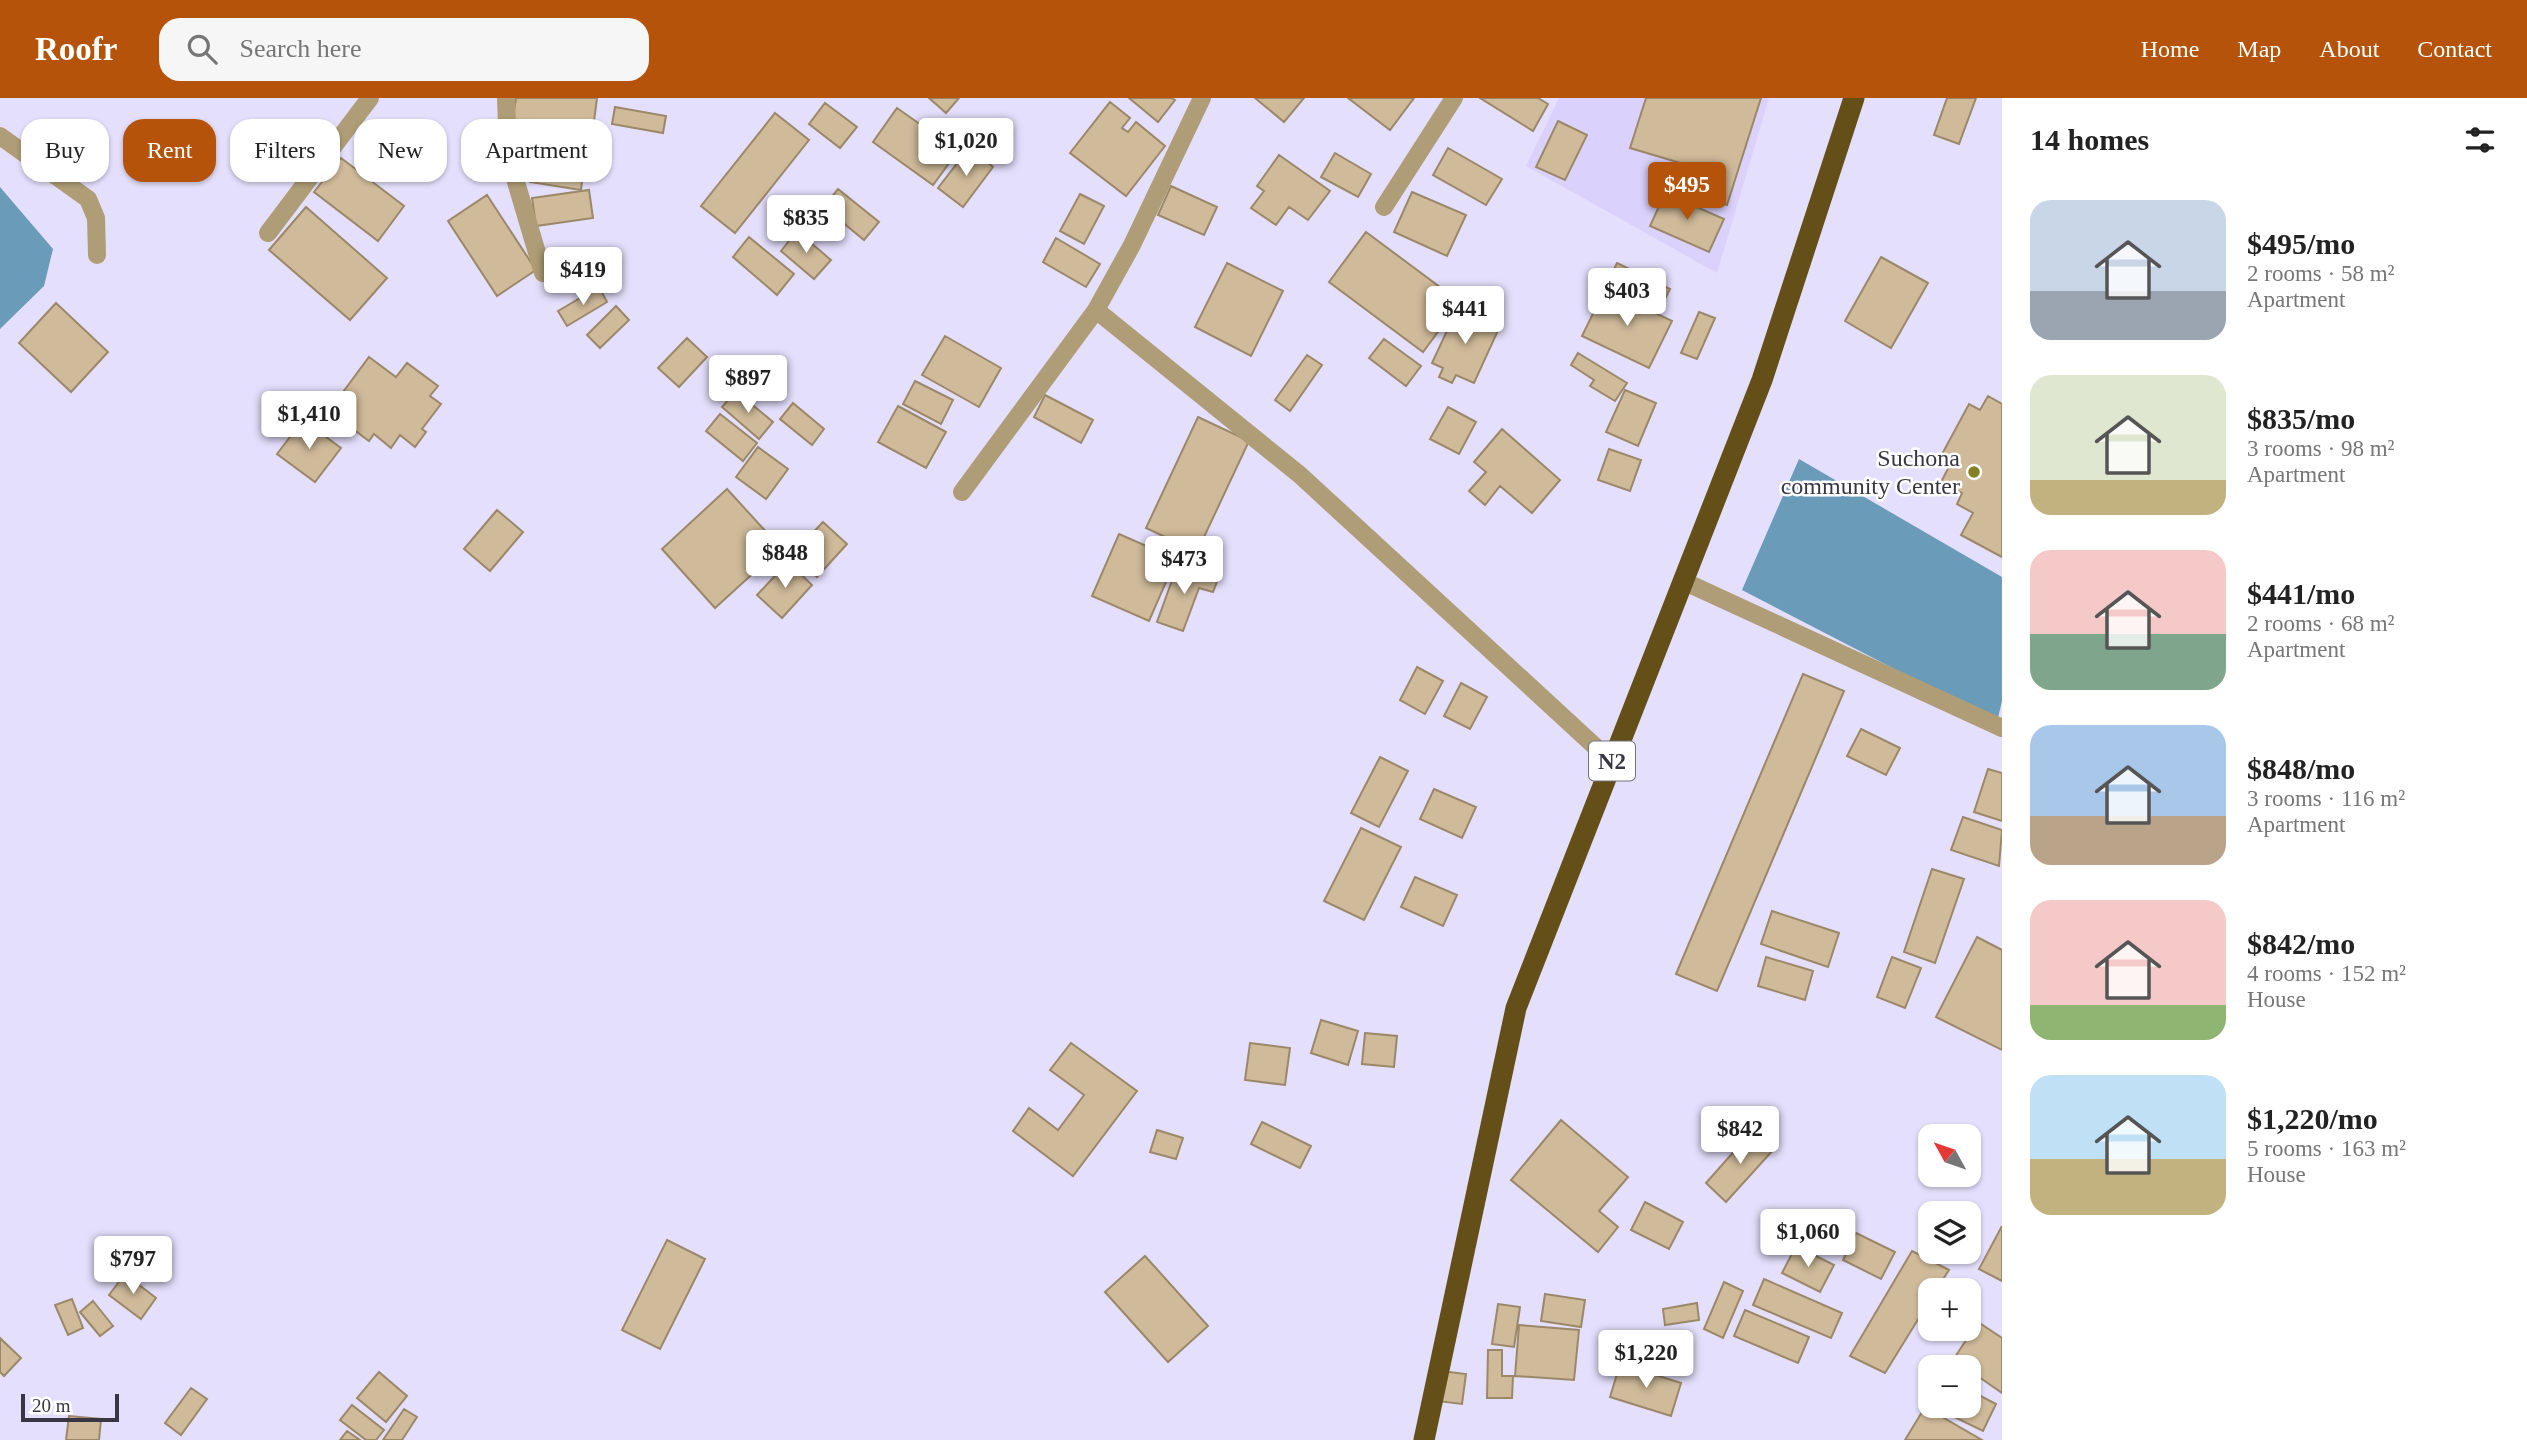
<!DOCTYPE html>
<meta charset="utf-8">
<style>
:root{--surface:#fff;--page:#f6f6f6;--text:#222;--muted:#767676;--accent:#b45309}
body{margin:0;font-family:Georgia,serif;background:var(--page);color:var(--text);height:100vh;display:flex;flex-direction:column;font-size:26px;white-space:nowrap}
*{box-sizing:border-box;margin:0}
p{font-size:23px;color:var(--muted)}
.icon{flex:none;width:38px;height:38px;fill:none;stroke:currentColor;stroke-width:2;stroke-linecap:round;stroke-linejoin:round}
.map{position:relative;flex:1;overflow:hidden}
.sheet{display:flex;flex-direction:column;background:var(--surface);width:525px}
.sheet>*{flex:none}
.top-card{position:absolute;left:21px;top:21px;width:665px;height:63px;display:flex;gap:14px}
.needle{width:46px;rotate:310deg}
.fabs{position:absolute;left:1918px;top:1026px;display:grid;gap:14px}
.fabs a{display:grid;place-items:center;width:63px;height:63px;border-radius:14px;background:var(--surface);box-shadow:0 2px 5px #0004;font-size:35px}
.scale{position:absolute;left:21px;bottom:18px;width:98px;box-sizing:border-box;padding-left:7px;border:4px solid #393644;border-top:0;font-size:19px;line-height:24px;white-space:nowrap;color:#393644;-webkit-text-stroke:5px #fff;paint-order:stroke}
.price{position:absolute;translate:-50% -60px;padding:0 16px;border-radius:7px;background:#fff;color:#222;font-size:23px;line-height:46px;filter:drop-shadow(0 2px 4px #0008)}
.price::after{content:'';position:absolute;left:50%;top:42px;width:21px;height:16px;margin-left:-10px;background:inherit;clip-path:polygon(0 0,100% 0,50% 100%)}
.price.current{background:var(--accent);color:#fff}
ul{padding:0;list-style:none}
li{display:flex;align-items:center;gap:21px;height:175px;padding:0 28px}
li span{display:grid;place-items:center;flex:none;width:196px;height:140px;border-radius:21px;color:#555}
li>.icon{margin-inline-start:auto}
span .icon{width:84px;height:84px;fill:#fffc;stroke-width:1}
li b{font-size:30px}
h2{display:flex;justify-content:space-between;align-items:center;height:84px;padding:0 28px;font-size:30px}
.pill{padding:0 24px;border-radius:21px;background:var(--surface);box-shadow:0 2px 5px #0004;font-size:24px;line-height:63px}
.pill.current{background:var(--accent);color:#fff}
header{display:flex;align-items:center;gap:42px;box-sizing:border-box;height:98px;padding:0 35px;background:var(--accent);color:#fff}
header strong{font-size:33px}
nav{display:flex;gap:38px;margin-inline-start:auto;font-size:24px}
.search{width:490px;height:63px;background:var(--page);display:flex;align-items:center;gap:18px;box-sizing:border-box;padding:0 24px;border-radius:21px;color:var(--muted);font-size:26px}
main{display:flex;flex:1;min-height:0}
.map>svg:first-child{display:block}
.built{fill:#dad2fd}
.water{fill:#6a9bb8}
.building{fill:#cfba9a;stroke:#9b8869;stroke-width:2}
.lines{fill:none;stroke-linecap:round;stroke-linejoin:round}
.minor{stroke:#ae9d76;stroke-width:18}
.highway{stroke:#654f18;stroke-width:21}
.poi-dot{fill:#858028;stroke:#fff;stroke-width:2.5}
.labels{text-anchor:middle;stroke-width:5;stroke-linejoin:round;paint-order:stroke}
.shield{fill:#fff;stroke:#74727c;stroke-width:2}
.shield-label{font-size:23px;font-weight:bold;fill:#393644}
.poi-label{font-size:24px;fill:#393644;stroke:#fff;text-anchor:end}
</style>
<header>
<strong>Roofr</strong>
<div class="search"><svg class="icon" aria-label="search" viewBox="0 0 24 24"><circle cx="10" cy="10" r="6"/><path d="M15 15l6 6"/></svg>Search here</div>
<nav><a>Home</a><a>Map</a><a>About</a><a>Contact</a></nav>
</header>
<main>
<div class="map">
<svg width="2002" height="1342" viewBox="0 0 2002 1342">
<rect width="100%" height="100%" fill="#e4dffc"/>
<path class="built" d="M1559 0H1769L1717 175 1526 68Z"/>
<path class="water" d="M0 89 53 151 44 188 0 231Z
M1799 361 2002 479V603L1997 624 1742 492Z"/>
<path class="building" d="M516 0H597L592 39 512 26Z
M929 0H959L946 15Z
M1129 0H1172L1175 2 1158 24Z
M1255 0H1304L1284 24Z
M1348 0H1414L1390 32Z
M1480 0H1538L1548 6 1533 33Z
M1646 0H1761L1727 107 1707 101 1714 75 1630 50Z
M1947 0H1976L1959 46 1934 37Z
M1110 4 1130 20 1122 30 1128 34 1136 24 1165 48 1126 98 1070 55Z
M825 5 857 29 840 50 809 26Z
M615 9 666 18 663 35 612 26Z
M897 10 958 53 933 87 873 44Z
M775 15 809 42 735 135 701 108Z
M1558 23 1587 37 1565 82 1536 69Z
M513 31 564 40 561 57 510 49Z
M969 50 993 69 963 109 938 90Z
M1448 50 1502 81 1486 107 1433 77Z
M1335 55 1371 76 1358 99 1321 79Z
M1279 57 1330 93 1308 122 1289 109 1276 127 1251 110 1264 93 1257 88Z
M341 60 404 108 378 143 314 94Z
M533 67 583 75 581 92 530 84Z
M1171 88 1217 109 1204 137 1158 117Z
M838 91 879 124 864 142 824 109Z
M589 92 593 120 536 128 532 100Z
M1412 94 1466 117 1447 158 1394 134Z
M1665 95 1724 121 1709 154 1650 128Z
M1080 96 1104 108 1084 146 1060 133Z
M487 97 536 172 497 198 448 123Z
M306 109 387 180 350 222 269 152Z
M797 133 831 162 814 181 781 153Z
M1366 134 1460 204 1423 254 1329 184Z
M749 139 794 176 777 197 733 159Z
M1056 140 1100 166 1086 189 1043 164Z
M567 153 575 176 552 184 544 161Z
M1881 159 1928 185 1891 250 1845 223Z
M1227 165 1283 193 1251 258 1195 229Z
M1617 165 1670 191 1660 211 1607 185Z
M599 189 607 204 567 228 558 213Z
M1605 191 1672 223 1649 270 1582 238Z
M56 205 108 254 71 294 19 245Z
M616 208 629 222 600 250 587 237Z
M1458 209 1500 228 1474 285 1456 277 1452 285 1439 279 1443 270 1432 265Z
M1699 214 1715 220 1697 261 1681 255Z
M945 238 1001 270 979 309 922 277Z
M687 240 707 259 679 289 658 270Z
M1384 241 1421 268 1406 288 1369 260Z
M1578 255 1627 285 1615 303 1590 288 1594 282 1571 267Z
M1307 257 1322 267 1290 313 1275 302Z
M369 259 396 279 407 265 438 288 430 298 441 306 422 331 426 334 415 349 400 337 391 350 374 336 369 343 329 313Z
M915 283 953 302 941 326 903 306Z
M1625 292 1656 305 1638 348 1606 334Z
M736 293 773 324 759 341 722 309Z
M1045 297 1093 322 1081 345 1034 319Z
M1988 298 2002 306V459L1961 437 1973 415 1957 406 1962 395 1941 384 1952 363 1941 358 1969 306 1980 312Z
M793 305 824 331 812 347 780 321Z
M898 308 946 334 926 370 878 344Z
M1448 309 1476 324 1459 356 1430 341Z
M720 316 757 345 743 363 706 333Z
M1198 319 1249 343 1197 454 1146 430Z
M303 322 341 350 315 384 277 356Z
M1502 331 1560 382 1532 415 1500 388 1485 407 1469 393 1486 374 1474 364Z
M758 349 788 371 766 401 736 379Z
M1609 351 1641 362 1630 393 1598 382Z
M727 391 781 450 715 510 662 451Z
M497 412 523 434 490 473 464 451Z
M823 424 847 446 817 479 792 457Z
M1119 436 1176 461 1149 523 1092 498Z
M788 464 812 487 782 520 757 497Z
M1178 466 1218 481 1213 494 1199 490 1183 533 1157 524Z
M1417 569 1443 583 1425 616 1400 602Z
M1803 576 1844 593 1717 893 1676 876Z
M1461 585 1487 599 1470 631 1444 618Z
M1861 631 1900 650 1886 677 1847 658Z
M1380 659 1408 673 1379 729 1351 715Z
M1988 671 2002 675V723L1974 714Z
M1434 691 1476 709 1462 740 1420 721Z
M1963 719 2002 732 1999 768 1951 752Z
M1361 730 1401 749 1364 822 1324 803Z
M1932 771 1964 781 1935 865 1904 854Z
M1415 779 1457 797 1443 828 1401 809Z
M1772 813 1839 835 1828 869 1761 846Z
M1977 839 2002 852V952L1936 919Z
M1766 859 1813 873 1805 902 1758 888Z
M1892 859 1921 870 1905 910 1877 899Z
M1321 922 1358 933 1348 967 1311 955Z
M1365 935 1397 938 1394 969 1362 966Z
M1071 945 1137 993 1073 1078 1013 1033 1029 1010 1058 1032 1084 997 1050 972Z
M1250 945 1290 950 1285 987 1245 982Z
M1561 1022 1628 1079 1599 1113 1618 1129 1598 1154 1511 1082Z
M1262 1024 1311 1048 1300 1070 1251 1046Z
M1157 1032 1183 1040 1176 1061 1150 1054Z
M1753 1032 1774 1051 1726 1104 1706 1085Z
M1645 1104 1683 1124 1669 1151 1631 1132Z
M2002 1128V1183L1979 1171Z
M1856 1135 1895 1154 1881 1181 1843 1162Z
M667 1142 705 1161 660 1251 622 1232Z
M1796 1148 1834 1167 1820 1194 1782 1175Z
M1912 1153 1949 1172 1936 1192H1930V1202L1885 1275 1850 1258Z
M1145 1158 1208 1228 1168 1264 1105 1194Z
M125 1176 156 1200 141 1221 109 1197Z
M1764 1181 1842 1215 1831 1240 1753 1207Z
M1724 1184 1743 1193 1723 1240 1704 1231Z
M1545 1196 1585 1202 1581 1229 1541 1223Z
M72 1201 83 1230 68 1237 55 1207Z
M93 1203 113 1228 100 1238 80 1214Z
M1697 1205 1699 1222 1665 1227 1663 1211Z
M1498 1206 1520 1209 1514 1249 1492 1246Z
M1745 1212 1809 1239 1798 1265 1734 1238Z
M1978 1224 2002 1240V1295L1969 1272V1269L1953 1262Z
M1519 1227 1579 1232 1574 1282 1515 1278Z
M1690 1234 1691 1254 1628 1258 1627 1238Z
M0 1240 21 1260 4 1278 0 1274Z
M1488 1252H1502V1278H1513L1512 1300H1487Z
M1620 1266 1681 1285 1671 1318 1610 1299Z
M1441 1273 1466 1276 1462 1306 1437 1303Z
M379 1274 407 1298 386 1324 357 1300Z
M191 1290 207 1301 181 1337 165 1325Z
M1969 1292 1996 1306 1983 1333 1944 1314 1947 1307H1969Z
M352 1307 384 1332 376 1342H366L340 1322Z
M1925 1309 1982 1342H1905Z
M404 1311 417 1319 402 1342H383Z
M69 1318 101 1321 99 1342H66Z
M347 1333 360 1342H340Z"/>
<g class="lines">
<path class="minor" d="M506 0 508 57 543 175
M1202 0 1132 147 1096 212 1300 377 1612 664
M0 38 88 101 96 120 97 157
M1384 109 1454 0
M268 135 370 0
M962 394 1096 212
M1683 483 2002 630"/>
<path class="highway" d="M1424 1342 1516 910 1762 282 1854 0"/>
</g>
<circle class="poi-dot" cx="1974" cy="374" r="7"/>
<g class="labels">
<rect class="shield" x="1589" y="643.5" width="46" height="39" rx="5"/>
<g class="shield-label">
<text x="1612" y="671">N2</text>
</g>
<g class="poi-label">
<text x="1960" y="368">Suchona<tspan x="1960" dy="28">community Center</tspan></text>
</g>
</g>
</svg>
<div class="fabs">
<a><svg class="needle" viewBox="-14 -14 28 28"><path d="M0-13l5 13h-10z" fill="#e53935"/><path d="M0 13l5-13h-10z" fill="#767676"/></svg></a>
<a><svg class="icon" aria-label="layers" viewBox="0 0 24 24"><path d="M12 4l9 5-9 5-9-5zM3 14l9 5 9-5"/></svg></a>
<a>+</a>
<a>−</a>
</div>
<div class="scale">20 m</div>
<b class="price" style="left:966px;top:80px">$1,020</b>
<b class="price current" style="left:1687px;top:124px">$495</b>
<b class="price" style="left:806px;top:157px">$835</b>
<b class="price" style="left:583px;top:209px">$419</b>
<b class="price" style="left:1627px;top:230px">$403</b>
<b class="price" style="left:1465px;top:248px">$441</b>
<b class="price" style="left:748px;top:317px">$897</b>
<b class="price" style="left:309px;top:353px">$1,410</b>
<b class="price" style="left:785px;top:492px">$848</b>
<b class="price" style="left:1184px;top:498px">$473</b>
<b class="price" style="left:1740px;top:1068px">$842</b>
<b class="price" style="left:1808px;top:1171px">$1,060</b>
<b class="price" style="left:133px;top:1198px">$797</b>
<b class="price" style="left:1646px;top:1292px">$1,220</b>
<div class="top-card">
<a class="pill">Buy</a>
<a class="pill current">Rent</a>
<a class="pill">Filters</a>
<a class="pill">New</a>
<a class="pill">Apartment</a>
</div>
</div>
<section class="sheet">
<h2>14 homes<svg class="icon" aria-label="filters" viewBox="0 0 24 24"><path d="M4 7h16M4 17h16"/><circle cx="9" cy="7" r="2"/><circle cx="15" cy="17" r="2"/></svg></h2>
<ul>
<li><span style="background:linear-gradient(#c9d6e8 65%,#9aa5b1 0)"><svg class="icon" aria-label="home" viewBox="0 0 24 24"><path d="M3 11l9-7 9 7M6 9v11h12V9"/></svg></span><div><b>$495/mo</b><p>2 rooms · 58 m²</p><p>Apartment</p></div></li>
<li><span style="background:linear-gradient(#dfe7d0 75%,#c2b280 0)"><svg class="icon" aria-label="home" viewBox="0 0 24 24"><path d="M3 11l9-7 9 7M6 9v11h12V9"/></svg></span><div><b>$835/mo</b><p>3 rooms · 98 m²</p><p>Apartment</p></div></li>
<li><span style="background:linear-gradient(#f6c9c9 60%,#7fa58c 0)"><svg class="icon" aria-label="home" viewBox="0 0 24 24"><path d="M3 11l9-7 9 7M6 9v11h12V9"/></svg></span><div><b>$441/mo</b><p>2 rooms · 68 m²</p><p>Apartment</p></div></li>
<li><span style="background:linear-gradient(#a9c7e8 65%,#b9a48a 0)"><svg class="icon" aria-label="home" viewBox="0 0 24 24"><path d="M3 11l9-7 9 7M6 9v11h12V9"/></svg></span><div><b>$848/mo</b><p>3 rooms · 116 m²</p><p>Apartment</p></div></li>
<li><span style="background:linear-gradient(#f6c9c9 75%,#8fb573 0)"><svg class="icon" aria-label="home" viewBox="0 0 24 24"><path d="M3 11l9-7 9 7M6 9v11h12V9"/></svg></span><div><b>$842/mo</b><p>4 rooms · 152 m²</p><p>House</p></div></li>
<li><span style="background:linear-gradient(#bfe0f5 60%,#c2b280 0)"><svg class="icon" aria-label="home" viewBox="0 0 24 24"><path d="M3 11l9-7 9 7M6 9v11h12V9"/></svg></span><div><b>$1,220/mo</b><p>5 rooms · 163 m²</p><p>House</p></div></li>
</ul>
</section>
</main>
